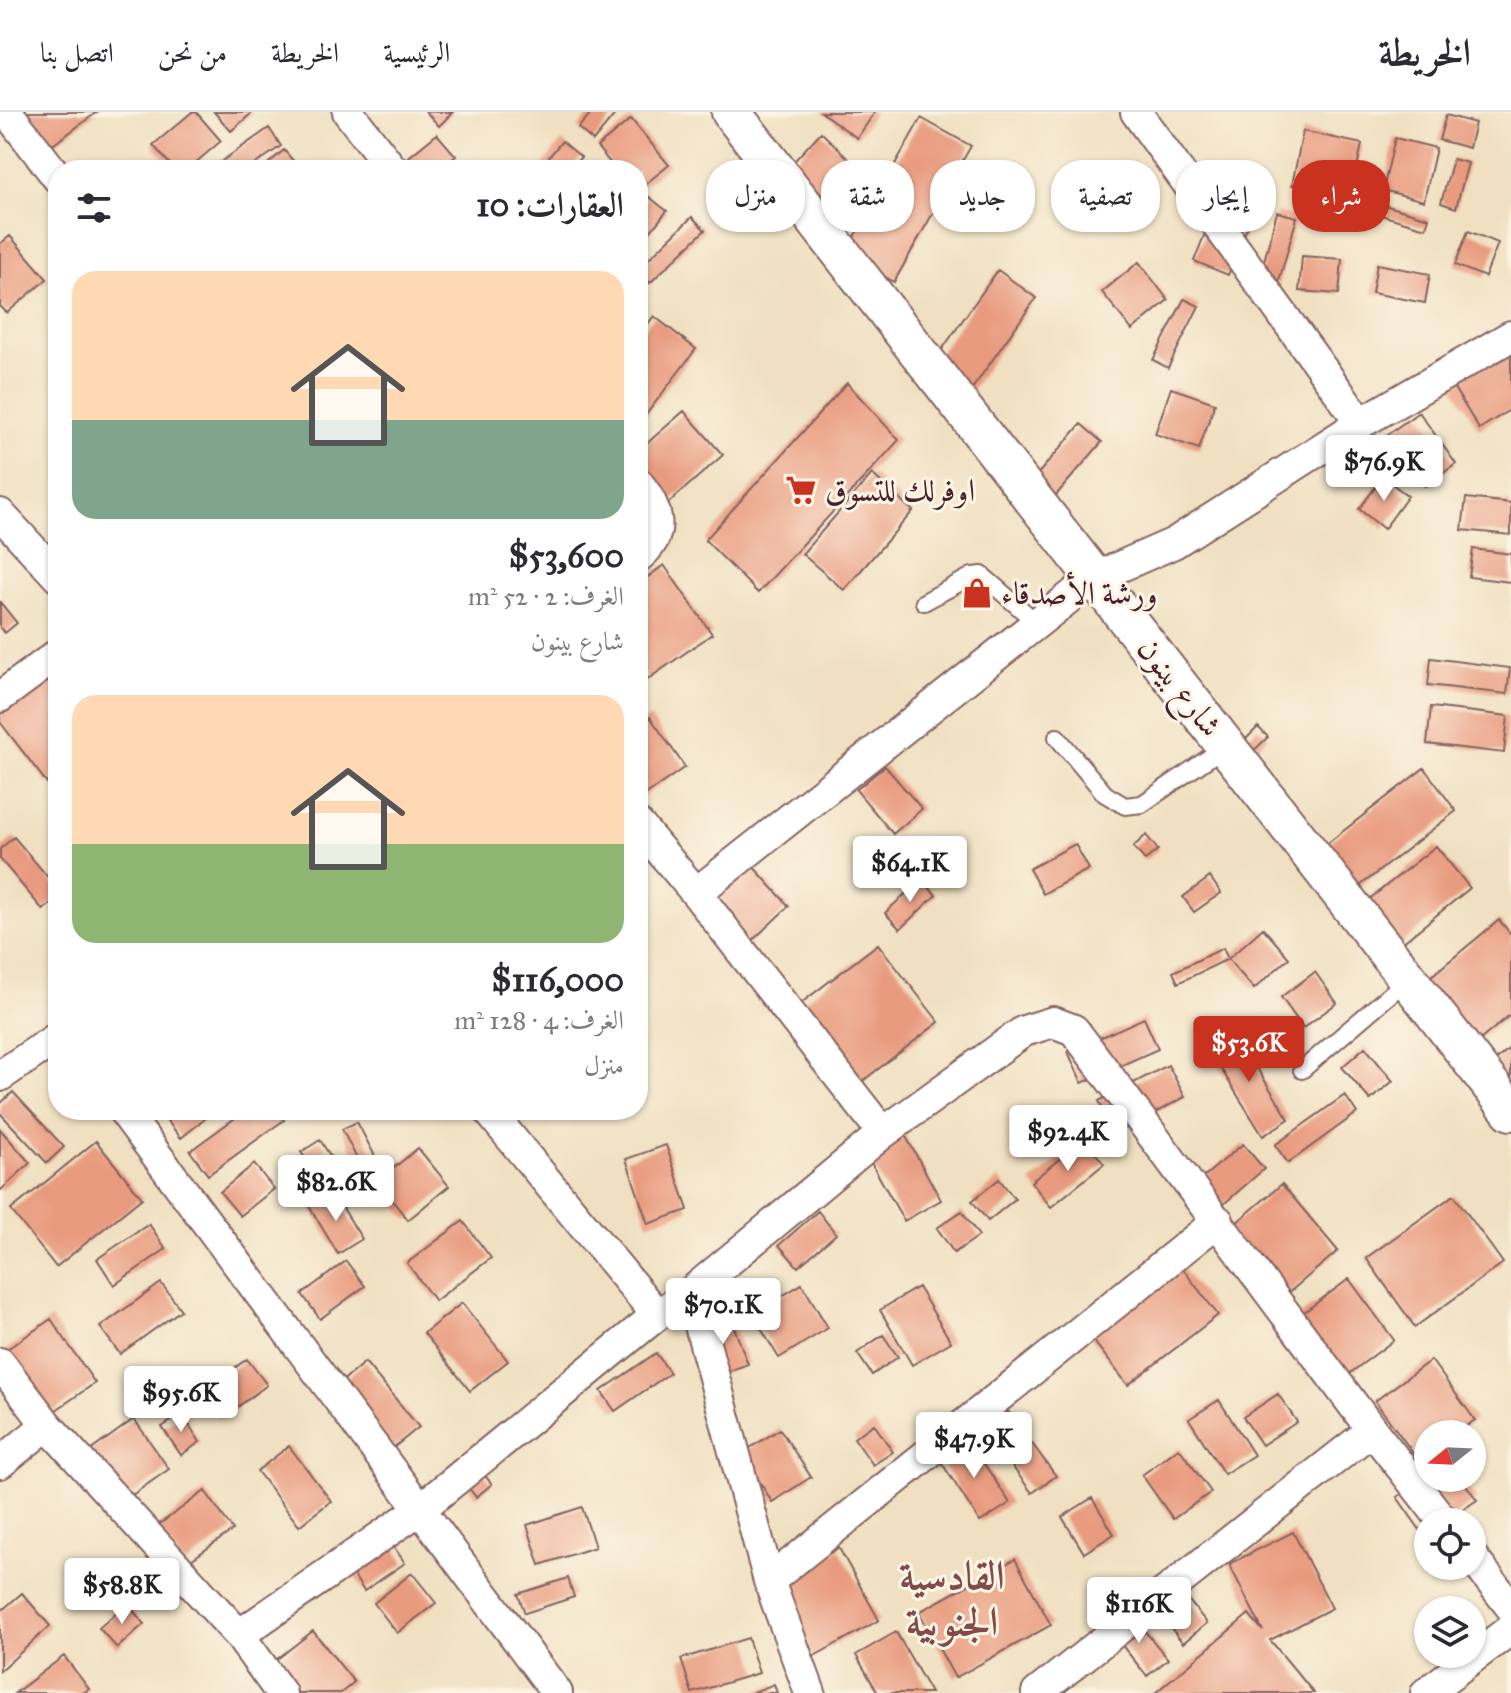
<!DOCTYPE html>
<html lang="ar">
<meta charset="utf-8">
<style>
:root{--surface:#fff;--page:#f7f7f7;--text:#2b2b33;--muted:#7c7c81;--line:#e1e1e2;--accent:#c8321e}
body{margin:0;font-family:"IM FELL Great Primer",Amiri,serif;background:var(--page);color:var(--text);direction:rtl;height:100vh;display:flex;flex-direction:column;font-size:30px;white-space:nowrap}
*{box-sizing:border-box;margin:0}
p{font-size:26px;color:var(--muted)}
.icon{flex:none;width:44px;height:44px;fill:none;stroke:currentColor;stroke-width:2;stroke-linecap:round;stroke-linejoin:round}
.map{position:relative;flex:1;overflow:hidden;direction:ltr}
.drawer{position:absolute;left:48px;top:48px;width:600px;height:960px;display:flex;flex-direction:column;background:var(--surface);border-radius:32px;box-shadow:0 2px 6px #0004;direction:rtl}
.drawer>*{flex:none}
.banner{position:absolute;left:672px;top:48px;width:718px;height:72px;direction:rtl;display:flex;gap:16px}
.needle{width:52px;rotate:252deg}
.fabs{position:absolute;left:1414px;top:1308px;display:grid;gap:16px}
.fabs a{display:grid;place-items:center;width:72px;height:72px;border-radius:50%;background:var(--surface);box-shadow:0 2px 6px #0004;font-size:40px}
.price{position:absolute;translate:-50% -68px;padding:0 18px;border-radius:8px;background:#fff;color:#222;font-size:26px;line-height:52px;filter:drop-shadow(0 2px 4px #0008)}
.price::after{content:'';position:absolute;left:50%;top:48px;width:24px;height:18px;margin-left:-12px;background:inherit;clip-path:polygon(0 0,100% 0,50% 100%)}
.price.active{background:var(--accent);color:#fff}
ul{padding:0;list-style:none}
li{display:grid;align-content:center;gap:16px;height:424px;padding:0 24px}
li span{display:grid;place-items:center;height:248px;border-radius:24px;color:#555}
li>.icon{margin-inline-start:auto}
span .icon{width:144px;height:144px;fill:#fffc;stroke-width:1}
li b{font-size:34px}
h2{display:flex;justify-content:space-between;align-items:center;height:96px;padding:0 24px;font-size:34px}
.chip{padding:0 28px;border-radius:32px;background:var(--surface);box-shadow:0 2px 6px #0004;font-size:28px;line-height:72px}
.chip.active{background:var(--accent);color:#fff}
header{display:flex;align-items:center;gap:48px;box-sizing:border-box;height:112px;padding:0 40px;background:var(--surface);border-bottom:2px solid var(--line)}
header strong{font-size:38px}
nav{display:flex;gap:44px;margin-inline-start:auto;font-size:28px}
.map>svg:first-child{display:block}
.building{fill:#e99b7f}
.lines{fill:none;stroke-linecap:round;stroke-linejoin:round}
.service-casing{stroke:#846360;stroke-width:20}
.minor-casing{stroke:#846360;stroke-width:34}
.tertiary-casing{stroke:#846360;stroke-width:42}
.service{stroke:#fff;stroke-width:16}
.minor{stroke:#fff;stroke-width:30}
.tertiary{stroke:#fff;stroke-width:38}
.labels{text-anchor:middle;stroke-width:6;stroke-linejoin:round;paint-order:stroke}
.poi-label{font-size:32px;fill:#4a1f2b;stroke:#fcf5e5;text-anchor:start}
.street-label{font-size:32px;fill:#4a1f2b;stroke:#fcf5e5}
.district-label{font-size:40px;font-weight:bold;fill:#824a48;stroke:#fcf5e5}
</style>
<header>
<strong>الخريطة</strong>
<nav><a>الرئيسية</a><a>الخريطة</a><a>من نحن</a><a>اتصل بنا</a></nav>
</header>
<div class="map">
<svg width="1511" height="1581" viewBox="0 0 1511 1581">
<rect width="100%" height="100%" fill="#fcf5e5"/>
<filter id="ink" filterUnits="userSpaceOnUse"><feTurbulence type="fractalNoise" baseFrequency=".0125" numOctaves="2"/><feDisplacementMap in="SourceGraphic" scale="16" xChannelSelector="R" yChannelSelector="G"/><feConvolveMatrix kernelMatrix="1 2 1 2 8 2 1 2 1" color-interpolation-filters="sRGB"/></filter>
<filter id="wash" filterUnits="userSpaceOnUse"><feTurbulence type="fractalNoise" baseFrequency=".006" numOctaves="4" result="noise"/><feDisplacementMap in="SourceGraphic" scale="32" xChannelSelector="R" yChannelSelector="G"/><feGaussianBlur stdDeviation="1.8" result="paint"/><feColorMatrix in="noise" values="0 0 0 0 0 0 0 0 0 0 0 0 0 0 0 0 0 1.4 0 .05"/><feComposite in="paint" operator="in"/></filter>
<g filter="url(#wash)">
<rect width="100%" height="100%" fill="#f0e0c1"/>
<g id="blocks">
<path class="building" d="M26 0H97L42 41 17 7Z
M192 0H196L221 29 187 58H175L153 33Z
M214 0H253L231 19Z
M426 0H453L439 14Z
M592 0H617L593 29 578 16Z
M821 0H875L857 26Z
M1446 3 1475 11 1469 36 1439 28Z
M921 6 971 34 894 170 845 141Z
M631 7 669 53 638 78V58H616L597 35Z
M269 16 281 34 247 58H218L215 54Z
M1303 19 1362 32 1351 85 1292 73Z
M821 20 852 50 816 89 785 59Z
M437 22 456 44 438 58H393Z
M1395 26 1436 36 1424 89 1383 78Z
M562 29 581 45 569 58H538Z
M284 38 301 58H261Z
M1453 47 1468 51 1456 96 1441 91Z
M985 60 1010 79 987 109 963 91Z
M1227 66 1261 81 1228 163 1194 149Z
M648 84 667 99 638 135V96Z
M1380 92 1429 106 1426 116 1377 102Z
M1277 100 1297 105 1276 180 1257 175Z
M692 105 705 118 650 171 638 157Z
M1468 119 1498 131 1485 165 1455 153Z
M10 124 47 167 7 201 0 194V132Z
M1302 144 1342 147 1339 182 1299 179Z
M1139 150 1168 188 1132 218 1102 180Z
M1377 152 1430 162 1425 191 1372 181Z
M998 158 1036 186 967 284 929 256Z
M638 185 646 195 638 202Z
M1184 187 1199 194 1168 256 1153 248Z
M654 204 696 237 638 313V225Z
M1511 234V297L1479 317 1451 271Z
M847 271 899 328 758 481 705 428Z
M1171 276 1215 291 1199 337 1155 322Z
M684 299 723 343 657 401 638 379V339Z
M1419 300 1456 352 1425 374 1388 322Z
M1081 312 1102 330 1044 397 1023 379Z
M872 362 913 399 844 478 802 442Z
M1383 365 1408 384 1384 417 1359 397Z
M1466 386 1511 391V423L1462 418Z
M1473 437 1511 442V470L1469 465Z
M664 453 712 522 648 567 638 552V472Z
M0 490 17 511 5 521 0 516Z
M1431 546 1510 556 1507 582 1428 573Z
M58 556V663L47 671 0 610V601Z
M1431 595 1508 604 1504 641 1427 632Z
M650 605 685 655 639 687 638 613Z
M1258 615 1268 625 1247 645 1238 635Z
M885 654 922 697 893 722 856 678Z
M1424 656 1456 699 1352 780 1319 738Z
M1146 723 1158 738 1145 748 1133 735Z
M14 725 58 777V786L43 798 0 747V737Z
M1075 732 1089 757 1043 782 1029 757Z
M1436 734 1470 776 1391 840 1357 797Z
M751 752 789 794 736 844 697 802Z
M1210 765 1221 781 1194 800 1183 785Z
M921 767 936 783 900 817 885 801Z
M1499 808 1511 822V902L1462 943 1411 881Z
M1263 816 1289 846 1254 877 1228 847Z
M878 832 939 910 860 971 800 892Z
M1223 836 1228 847 1178 871 1173 860Z
M1315 860 1337 891 1303 916 1281 885Z
M1144 906 1158 937 1082 971 1068 940Z
M1234 920 1289 1007 1263 1024 1208 936Z
M1365 935 1393 969 1370 988 1342 955Z
M1511 935V1000L1479 962Z
M1168 953 1185 985 1115 1022 1099 989Z
M13 980 64 1035 47 1051 0 1001V992Z
M1345 983 1357 1001 1288 1051 1275 1033Z
M162 998H216L181 1026 160 1000Z
M246 998H277L284 1008 208 1063 190 1039Z
M357 1010 376 1046 360 1053 342 1017Z
M0 1017 30 1051 0 1079Z
M905 1023 941 1088 904 1109 868 1045Z
M1084 1027 1104 1052 1051 1095 1031 1070Z
M320 1028 340 1059 322 1071 301 1040Z
M96 1029 142 1086 56 1155 11 1098Z
M1243 1032 1264 1057 1211 1103 1189 1077Z
M666 1033 688 1098 648 1112 626 1047Z
M418 1036 449 1074 408 1108 377 1070Z
M254 1052 274 1077 240 1104 220 1080Z
M999 1067 1015 1087 988 1109 972 1089Z
M1282 1072 1338 1139 1280 1188 1223 1122Z
M333 1080 362 1127 338 1142 309 1094Z
M1454 1083 1503 1151 1415 1215 1366 1146Z
M818 1099 836 1122 798 1155 779 1133Z
M962 1099 979 1124 954 1141 937 1116Z
M463 1109 491 1146 435 1189 407 1151Z
M149 1112 166 1137 114 1173 97 1147Z
M346 1149 365 1174 320 1207 302 1182Z
M1179 1152 1218 1203 1128 1273 1088 1222Z
M1349 1167 1394 1228 1329 1277 1284 1215Z
M161 1171 181 1198 120 1242 100 1215Z
M802 1172 828 1216 779 1246 752 1202Z
M918 1175 951 1230 912 1253 880 1198Z
M462 1191 508 1249 470 1279 424 1221Z
M730 1205 748 1252 716 1264 698 1217Z
M51 1207 95 1271 33 1314 0 1242Z
M883 1223 898 1245 872 1263 857 1241Z
M656 1241 670 1261 615 1299 601 1279Z
M247 1247 267 1273 224 1305 204 1278Z
M1431 1248 1475 1308 1455 1322H1428V1342L1419 1349 1375 1289Z
M365 1250 419 1315 393 1336 340 1271Z
M1278 1282 1297 1310 1262 1333 1243 1305Z
M1219 1288 1254 1343 1224 1362 1189 1307Z
M1008 1299 1056 1364 1032 1381 984 1316Z
M182 1302 200 1330 181 1343 162 1315Z
M134 1307 169 1357 125 1388 90 1339Z
M874 1312 893 1340 873 1353 854 1326Z
M780 1317 811 1365 772 1390 742 1341Z
M967 1326 1010 1391 980 1410 938 1345Z
M289 1334 331 1389 299 1414 257 1359Z
M1179 1336 1211 1380 1173 1407 1142 1363Z
M471 1347 492 1372 476 1385 456 1360Z
M1428 1363V1366H1461L1477 1388 1445 1410H1428V1422L1425 1425 1397 1385Z
M205 1379 233 1418 184 1453 157 1414Z
M1092 1386 1114 1422 1084 1441 1062 1405Z
M582 1395 595 1435 540 1453 527 1413Z
M382 1418 405 1451 364 1479 342 1446Z
M1293 1420 1332 1496 1270 1528 1314 1581H1155L1249 1502 1263 1519 1229 1452Z
M839 1436 879 1508 809 1547 770 1475Z
M1015 1447 1051 1513 955 1566 919 1500Z
M412 1461 436 1491 397 1521 374 1491Z
M1169 1464 1207 1511 1183 1531 1145 1484Z
M568 1466 574 1485 525 1501 518 1482Z
M22 1481 50 1514 0 1559V1500Z
M127 1491 144 1512 117 1536 99 1516Z
M1131 1502 1168 1547 1147 1564 1110 1519Z
M313 1519 354 1570 341 1581H279L262 1559Z
M896 1520 931 1581H878L856 1543Z
M748 1526 759 1561 692 1581 681 1547Z
M64 1544 89 1577 83 1581H15Z
M774 1572 777 1581H751Z"/>
</g>
</g>
<g filter="url(#ink)">
<use href="#blocks" fill-opacity="0" stroke="#846360" stroke-width="2"/>
<g class="lines">
<g class="service-casing">
<path id="service" d="M924 490 972 464 982 463 1037 511
M1057 625 1105 682 1125 694 1142 692 1226 634
M1302 958 1408 867"/>
</g>
<g class="minor-casing">
<path id="minor" d="M7 0 58 66
M348 0 393 58
M1136 0 1361 311
M638 371C658 396 667 422 638 445
M0 402 58 465
M0 585 58 542
M638 712 696 781 883 1021
M696 781 1094 466 1174 431 1361 311 1511 224
M0 964 58 925
M123 998 557 1581
M488 998 657 1203
M691 1180 769 1469 810 1581
M0 1251 47 1313 239 1523 281 1581
M0 1351 47 1313
M1472 1445 1511 1495
M769 1469 1218 1109
M239 1523 419 1398 657 1203 691 1180 883 1021 1024 919 1053 910 1074 918 1372 1318 1444 1410
M1037 1581 1372 1318
M1426 1581 1511 1517"/>
</g>
<g class="tertiary-casing">
<path id="tertiary" d="M731 0 1511 999"/>
</g>
<use href="#service" class="service"/>
<use href="#minor" class="minor"/>
<use href="#tertiary" class="tertiary"/>
</g>
</g>
<defs>
<g id="supermarket-bare" transform="scale(2.4)"><path d="M-6-5.5h2.5l.6 2H6L4.5 2H-2.5L-4.4-4H-6ZM-1.5 3.2a1.3 1.3 0 1 0 .1 0ZM3 3.2a1.3 1.3 0 1 0 .1 0Z" fill="#c8321e" stroke="#fcf5e5" stroke-width="2.5" paint-order="stroke"/></g>
<g id="shop-bare" transform="scale(2.4)"><path d="M-5-2.5h2.3a2.7 3.5 0 0 1 5.4 0H5L5.5 6h-11ZM-1.5-2.5h3a1.5 2.3 0 0 0-3 0Z" fill="#c8321e" stroke="#fcf5e5" stroke-width="2.5" paint-order="stroke"/></g>
</defs>
<g fill-rule="evenodd">
<use href="#supermarket-bare" x="801" y="378"/>
<use href="#shop-bare" x="977" y="481"/>
</g>
<g class="labels">
<g class="poi-label">
<text x="825" y="389">اوفرلك للتسوق</text>
<text x="1001" y="492">ورشة الأصدقاء</text>
</g>
<g class="street-label">
<text transform="translate(1180 575) rotate(52)" y="11">شارع بينون</text>
</g>
<g class="district-label">
<text x="952" y="1477">القادسية<tspan x="952" dy="46">الجنوبية</tspan></text>
</g>
</g>
</svg>
<div class="fabs">
<a><svg class="needle" viewBox="-14 -14 28 28"><path d="M0-13l5 13h-10z" fill="#e53935"/><path d="M0 13l5-13h-10z" fill="#7c7c81"/></svg></a>
<a><svg class="icon" aria-label="locate" viewBox="0 0 24 24"><circle cx="12" cy="12" r="6"/><path d="M12 2v4M12 18v4M2 12h4M18 12h4"/></svg></a>
<a><svg class="icon" aria-label="layers" viewBox="0 0 24 24"><path d="M12 4l9 5-9 5-9-5zM3 14l9 5 9-5"/></svg></a>
</div>
<b class="price" style="left:1384px;top:391px">$76.9K</b>
<b class="price" style="left:910px;top:792px">$64.1K</b>
<b class="price active" style="left:1249px;top:972px">$53.6K</b>
<b class="price" style="left:1068px;top:1061px">$92.4K</b>
<b class="price" style="left:336px;top:1111px">$82.6K</b>
<b class="price" style="left:723px;top:1234px">$70.1K</b>
<b class="price" style="left:181px;top:1322px">$95.6K</b>
<b class="price" style="left:974px;top:1368px">$47.9K</b>
<b class="price" style="left:122px;top:1514px">$58.8K</b>
<b class="price" style="left:1139px;top:1533px">$116K</b>
<div class="banner">
<a class="chip active">شراء</a>
<a class="chip">إيجار</a>
<a class="chip">تصفية</a>
<a class="chip">جديد</a>
<a class="chip">شقة</a>
<a class="chip">منزل</a>
</div>
<section class="drawer">
<h2>العقارات: 10<svg class="icon" aria-label="filters" viewBox="0 0 24 24"><path d="M4 7h16M4 17h16"/><circle cx="9" cy="7" r="2"/><circle cx="15" cy="17" r="2"/></svg></h2>
<ul>
<li><span style="background:linear-gradient(#ffd9b3 60%,#7fa58c 0)"><svg class="icon" aria-label="home" viewBox="0 0 24 24"><path d="M3 11l9-7 9 7M6 9v11h12V9"/></svg></span><div><b>$53,600</b><p>الغرف: 2 · 52 m²</p><p>شارع بينون</p></div></li>
<li><span style="background:linear-gradient(#ffd9b3 60%,#8fb573 0)"><svg class="icon" aria-label="home" viewBox="0 0 24 24"><path d="M3 11l9-7 9 7M6 9v11h12V9"/></svg></span><div><b>$116,000</b><p>الغرف: 4 · 128 m²</p><p>منزل</p></div></li>
</ul>
</section>
</div>
